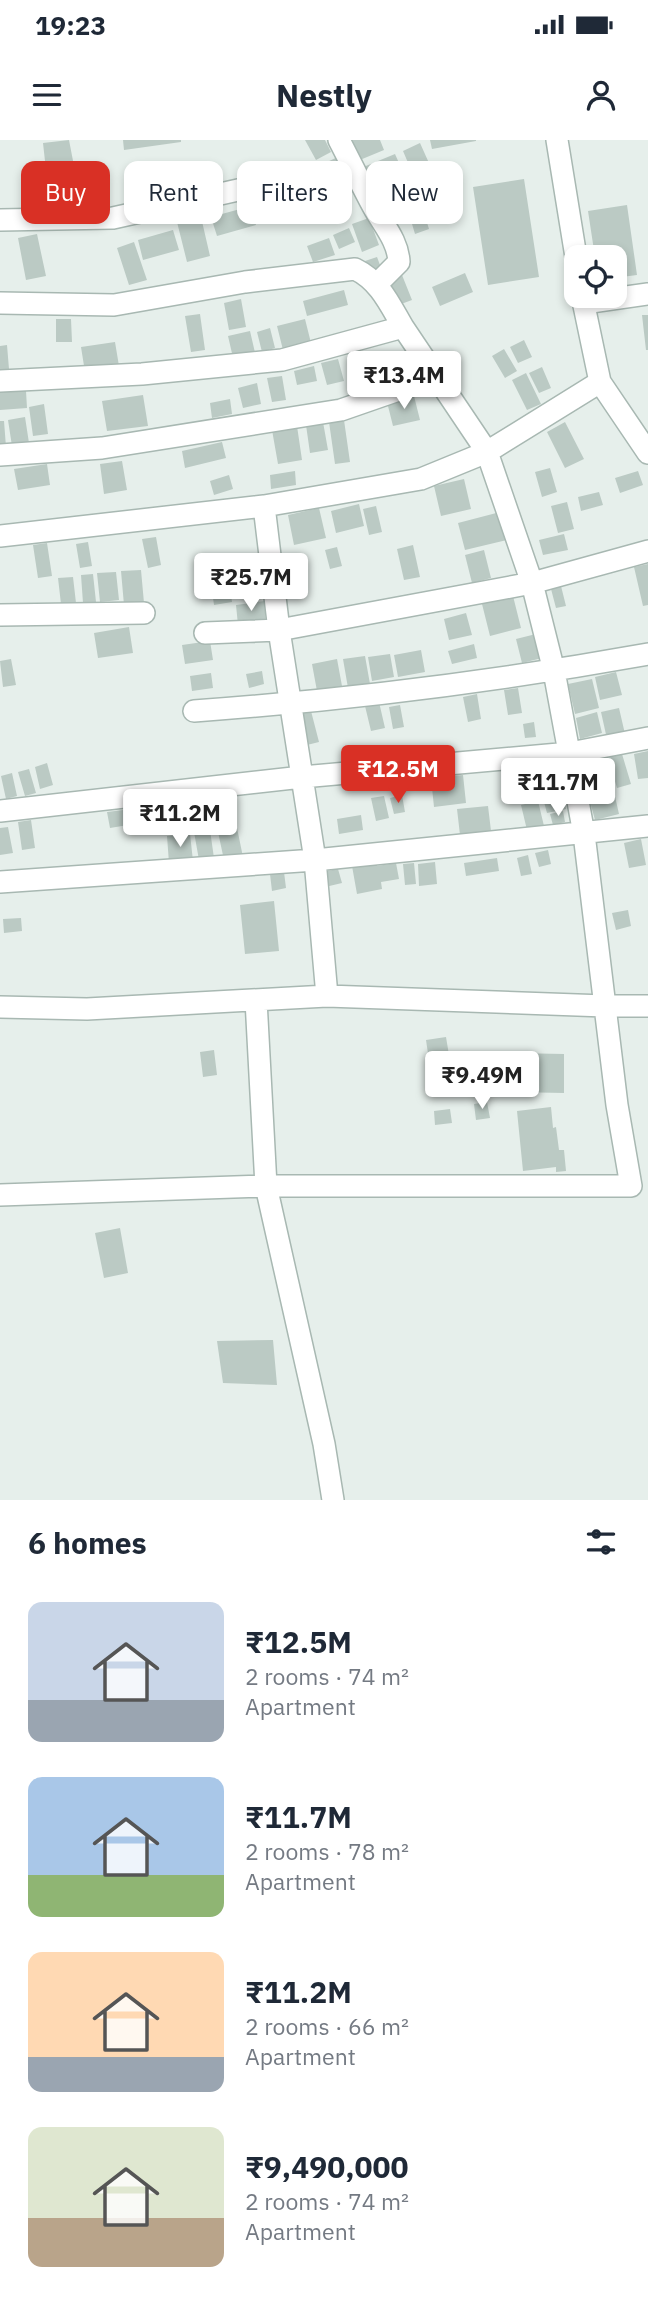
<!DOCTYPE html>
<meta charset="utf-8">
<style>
:root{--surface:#fff;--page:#f2f2f3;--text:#1f2937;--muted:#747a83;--accent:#d93025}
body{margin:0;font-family:"IBM Plex Sans",sans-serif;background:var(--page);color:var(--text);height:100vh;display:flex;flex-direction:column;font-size:26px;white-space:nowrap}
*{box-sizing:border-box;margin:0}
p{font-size:23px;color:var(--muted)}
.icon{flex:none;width:38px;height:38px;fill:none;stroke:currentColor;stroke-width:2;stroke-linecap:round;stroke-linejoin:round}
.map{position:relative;height:1360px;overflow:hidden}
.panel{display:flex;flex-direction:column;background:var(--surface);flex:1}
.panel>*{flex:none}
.hud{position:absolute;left:21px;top:21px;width:607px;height:63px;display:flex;gap:14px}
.tools{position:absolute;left:564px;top:105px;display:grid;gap:14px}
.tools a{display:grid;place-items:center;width:63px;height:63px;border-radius:14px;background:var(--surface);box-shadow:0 4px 10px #0003;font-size:35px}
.price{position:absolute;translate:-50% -60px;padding:0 16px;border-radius:7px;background:#fff;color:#222;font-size:23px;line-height:46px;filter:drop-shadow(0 2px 4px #0008)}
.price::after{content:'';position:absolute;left:50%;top:42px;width:21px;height:16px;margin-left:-10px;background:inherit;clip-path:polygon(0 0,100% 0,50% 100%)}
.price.on{background:var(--accent);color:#fff}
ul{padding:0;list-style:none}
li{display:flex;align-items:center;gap:21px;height:175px;padding:0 28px}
li span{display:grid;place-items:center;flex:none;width:196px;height:140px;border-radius:14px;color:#555}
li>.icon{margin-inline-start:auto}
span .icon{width:84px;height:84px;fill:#fffc;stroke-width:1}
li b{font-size:30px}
h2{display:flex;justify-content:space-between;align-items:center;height:84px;padding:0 28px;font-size:30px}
.pill{padding:0 24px;border-radius:14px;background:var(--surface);box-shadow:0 4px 10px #0003;font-size:24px;line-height:63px}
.pill.on{background:var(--accent);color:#fff}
.status{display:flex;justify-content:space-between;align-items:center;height:49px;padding:0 35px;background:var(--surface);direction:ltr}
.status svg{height:19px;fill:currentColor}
header{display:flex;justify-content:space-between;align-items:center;height:91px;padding:0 28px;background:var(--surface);font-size:32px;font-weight:800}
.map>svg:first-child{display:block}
.building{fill:#bbcac4}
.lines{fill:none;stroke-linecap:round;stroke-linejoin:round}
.minor-casing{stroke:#a8b8b2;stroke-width:24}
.minor{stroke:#fff;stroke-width:21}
</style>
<div class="status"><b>19:23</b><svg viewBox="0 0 49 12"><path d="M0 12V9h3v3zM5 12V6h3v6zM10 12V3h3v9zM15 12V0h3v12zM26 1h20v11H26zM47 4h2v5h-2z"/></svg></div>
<header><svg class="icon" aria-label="menu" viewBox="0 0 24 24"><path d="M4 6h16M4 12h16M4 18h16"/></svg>Nestly<svg class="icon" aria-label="person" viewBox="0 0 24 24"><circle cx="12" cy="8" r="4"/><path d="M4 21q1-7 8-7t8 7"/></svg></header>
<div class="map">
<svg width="648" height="1360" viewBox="0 0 648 1360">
<rect width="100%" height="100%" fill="#e6efeb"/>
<path class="building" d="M69 0 74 26 46 30 43 3Z
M123 0H181V2L124 10Z
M305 0H325L331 12 316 20Z
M345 0H380L384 10 355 22Z
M430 0H476V1L432 9Z
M420 3 433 32 415 39 403 11Z
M395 14 413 55 378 69 361 28Z
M342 15 357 49 341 56 325 23Z
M524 39 539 137 488 145 473 47Z
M421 63 429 89 415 94 407 67Z
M627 65 637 135 614 138V117H595L588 71Z
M251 66 256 85 217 96 211 77Z
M201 77 210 116 187 122 177 82Z
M369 78 379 105 362 112 352 84Z
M349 88 355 102 339 109 333 95Z
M173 90 179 110 143 120 138 100Z
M37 94 46 136 26 140 18 98Z
M329 98 335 115 313 122 307 106Z
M134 102 147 140 129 145 117 108Z
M377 117 383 133 371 137 365 121Z
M465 133 473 152 440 166 432 147Z
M402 135 412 160 393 167 384 142Z
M344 150 348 165 307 176 303 161Z
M241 159 246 187 229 190 224 163Z
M200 174 205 210 191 212 185 176Z
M642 175H648V210H646Z
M56 179H71L72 202H56Z
M305 179 311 203 283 210 277 186Z
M270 188 275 208 262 212 257 192Z
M250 191 256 217 234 222 228 196Z
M524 200 532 217 518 223 510 207Z
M115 202 119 226 85 232 81 207Z
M7 205 9 229 0 230V206Z
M504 209 517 231 505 238 492 216Z
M338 219 344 241 327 245 321 223Z
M314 226 317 241 297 245 294 231Z
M542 227 551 248 539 253 529 233Z
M526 233 541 264 527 270 512 240Z
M282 236 286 260 272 262 267 238Z
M257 243 261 264 243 268 238 248Z
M26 251 27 268 0 270V252Z
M143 255 148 286 107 291 102 261Z
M414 256 420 280 393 286 387 262Z
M230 259 232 274 212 278 210 263Z
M44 264 48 294 33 296 29 267Z
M25 277 29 303 12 306 8 280Z
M344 280 350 322 335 324 329 282Z
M0 281H4L6 307H0Z
M323 282 328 310 310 313 306 285Z
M565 282 584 319 565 328 547 292Z
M297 286 302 320 278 324 272 290Z
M222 302 226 318 185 328 182 311Z
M122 321 127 350 104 354 100 324Z
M47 324 50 345 18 350 14 329Z
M550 328 557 352 542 357 535 332Z
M295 331 296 345 271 349 270 335Z
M638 331 643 345 620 353 615 338Z
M229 335 233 349 214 355 210 341Z
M464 339 471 369 441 376 434 346Z
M599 352 603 365 581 371 578 357Z
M567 362 574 389 558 393 551 366Z
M359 364 364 386 336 393 331 371Z
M376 366 382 392 369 395 363 369Z
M319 368 326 398 294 405 288 375Z
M504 371 511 399 465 410 458 383Z
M564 394 568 410 543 415 539 400Z
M156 397 161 425 148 428 142 399Z
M88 402 92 426 80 428 76 404Z
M47 403 52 436 38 438 33 405Z
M413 405 420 437 404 440 397 409Z
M337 407 342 426 330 429 325 410Z
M484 410 491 438 472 443 465 415Z
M257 416 260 432 234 437 231 421Z
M648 424V465L643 466 634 427Z
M227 426 232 462 214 465 209 429Z
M141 430 144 463 124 465 121 431Z
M116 432 119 460 100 462 97 433Z
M93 434 96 462 83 463 81 435Z
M73 437 76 463 61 464 58 438Z
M260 438 262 454 235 457 233 442Z
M561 446 566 466 556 468 551 449Z
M513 456 521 488 490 496 482 464Z
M264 461 266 481 238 485 236 465Z
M466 473 472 495 449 500 444 479Z
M129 487 133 513 98 518 94 493Z
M536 494 542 518 522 523 516 499Z
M210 501 213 520 185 524 182 505Z
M474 504 477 518 452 524 448 511Z
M421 510 425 532 398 537 394 515Z
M390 514 394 537 372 541 368 517Z
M365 516 370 544 348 548 343 519Z
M11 519 16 545 3 547 0 521Z
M337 519 342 546 317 551 312 524Z
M262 531 264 544 249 548 246 534Z
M616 532 622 555 600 560 595 537Z
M211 533 213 548 192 551 190 536Z
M592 539 599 568 575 574 568 544Z
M518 548 522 573 508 575 504 550Z
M477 554 481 579 468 582 463 557Z
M379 562 385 588 371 591 365 566Z
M400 565 404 587 393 589 389 567Z
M619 568 625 594 607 599 601 572Z
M311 571 319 602 303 606 295 574Z
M597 572 602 593 580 599 576 578Z
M534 582 536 597 525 598 523 584Z
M648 611V638L638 639 634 614Z
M622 614 631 644 617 648 608 618Z
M600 616 608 647 584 653 577 622Z
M47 623 53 645 40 649 35 627Z
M29 629 36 653 25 656 18 632Z
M560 629 563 643 545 646 543 632Z
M541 632 543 646 523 649 520 636Z
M12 633 17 656 6 659 1 636Z
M463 635 466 663 434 667 431 638Z
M614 652 619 674 595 680 589 658Z
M402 655 405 672 394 674 390 658Z
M384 656 389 678 376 681 371 658Z
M564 657 566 669 547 673 544 662Z
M216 660 220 682 193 686 190 665Z
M538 661 544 686 527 690 521 665Z
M488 666 491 691 460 695 457 669Z
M178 667 179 681 156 683 155 670Z
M131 669 134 684 110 688 107 672Z
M563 671 565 682 553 685 550 674Z
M361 675 363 690 339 694 337 679Z
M31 680 35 708 22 710 18 682Z
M8 687 13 713 0 715V688Z
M237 688 243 717 224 720 218 692Z
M210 690 214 718 199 720 194 692Z
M190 694 193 721 169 723 167 696Z
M641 699 646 725 629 728 624 703Z
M548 710 551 724 539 727 535 713Z
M528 715 532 734 521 736 517 718Z
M497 718 499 731 466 736 464 723Z
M377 721V726L396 723 399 739 381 742 382 749 357 754 352 726Z
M435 722 437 744 419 746 418 724Z
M414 723 416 744 405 745 403 724Z
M338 729 342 743 325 747 322 732Z
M284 732 286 748 272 751 270 734Z
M274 761 279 811 245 814 240 765Z
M628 770 631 786 616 790 612 773Z
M21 778 22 791 4 793 3 779Z
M446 897 455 951 434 954 426 900Z
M214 910 217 935 203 937 200 912Z
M514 913 564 914V953L514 952Z
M487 962 490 978 476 980 474 964Z
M551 967 553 988 556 987 559 1010H564L566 1031 556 1032V1027L523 1031 517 971Z
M450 969 452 983 435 985 434 971Z
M120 1088 128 1133 104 1138 95 1093Z
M273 1200 277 1245 223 1243 217 1201Z"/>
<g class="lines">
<g class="minor-casing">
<path id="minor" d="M339 0C351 23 362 46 374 68 384 86 398 101 399 122L377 144
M557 0 576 117
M0 80 113 78 256 46
M582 156 600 242 648 313
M0 163 114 165 245 142 355 129C380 141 390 165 403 187
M584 163 648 154
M0 241 142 234 282 220 403 187 487 312 532 443 554 531 584 694 617 965 631 1046H266L256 860
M0 315 102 308 341 270 436 237
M264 366 421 339 487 312 600 242
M0 396 264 366 279 490 532 443 648 411
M0 475 144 473
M205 493 279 490 315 720 327 856
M194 571C346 560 498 541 648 514
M0 671 302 637 570 613 648 598
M0 742 315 720 648 686
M0 867 87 869 327 856 605 866H648
M0 1055 266 1046 324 1304 333 1360"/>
</g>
<use href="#minor" class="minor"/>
</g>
</svg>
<div class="tools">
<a><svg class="icon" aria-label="locate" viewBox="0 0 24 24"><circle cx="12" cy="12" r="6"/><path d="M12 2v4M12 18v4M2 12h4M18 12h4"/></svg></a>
</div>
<b class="price" style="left:404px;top:271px">₹13.4M</b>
<b class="price" style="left:251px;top:473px">₹25.7M</b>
<b class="price on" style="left:398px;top:665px">₹12.5M</b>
<b class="price" style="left:558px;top:678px">₹11.7M</b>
<b class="price" style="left:180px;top:709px">₹11.2M</b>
<b class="price" style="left:482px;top:971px">₹9.49M</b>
<div class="hud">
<a class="pill on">Buy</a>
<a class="pill">Rent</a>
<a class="pill">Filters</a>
<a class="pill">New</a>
</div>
</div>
<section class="panel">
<h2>6 homes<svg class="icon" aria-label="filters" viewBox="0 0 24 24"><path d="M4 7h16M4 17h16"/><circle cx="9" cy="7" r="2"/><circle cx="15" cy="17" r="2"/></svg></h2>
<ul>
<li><span style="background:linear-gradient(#c9d6e8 70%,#9aa5b1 0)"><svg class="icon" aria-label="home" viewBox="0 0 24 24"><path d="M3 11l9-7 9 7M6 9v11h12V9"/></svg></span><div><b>₹12.5M</b><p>2 rooms · 74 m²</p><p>Apartment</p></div></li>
<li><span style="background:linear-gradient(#a9c7e8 70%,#8fb573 0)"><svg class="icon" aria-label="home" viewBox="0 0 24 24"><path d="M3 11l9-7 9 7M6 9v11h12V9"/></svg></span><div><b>₹11.7M</b><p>2 rooms · 78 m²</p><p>Apartment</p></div></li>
<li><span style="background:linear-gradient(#ffd9b3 75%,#9aa5b1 0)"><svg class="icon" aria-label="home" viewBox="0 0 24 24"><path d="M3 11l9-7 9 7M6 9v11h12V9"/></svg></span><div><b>₹11.2M</b><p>2 rooms · 66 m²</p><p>Apartment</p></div></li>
<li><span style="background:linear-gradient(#dfe7d0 65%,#b9a48a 0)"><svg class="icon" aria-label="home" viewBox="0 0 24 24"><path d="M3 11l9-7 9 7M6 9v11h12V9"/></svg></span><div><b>₹9,490,000</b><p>2 rooms · 74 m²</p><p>Apartment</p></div></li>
</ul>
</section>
